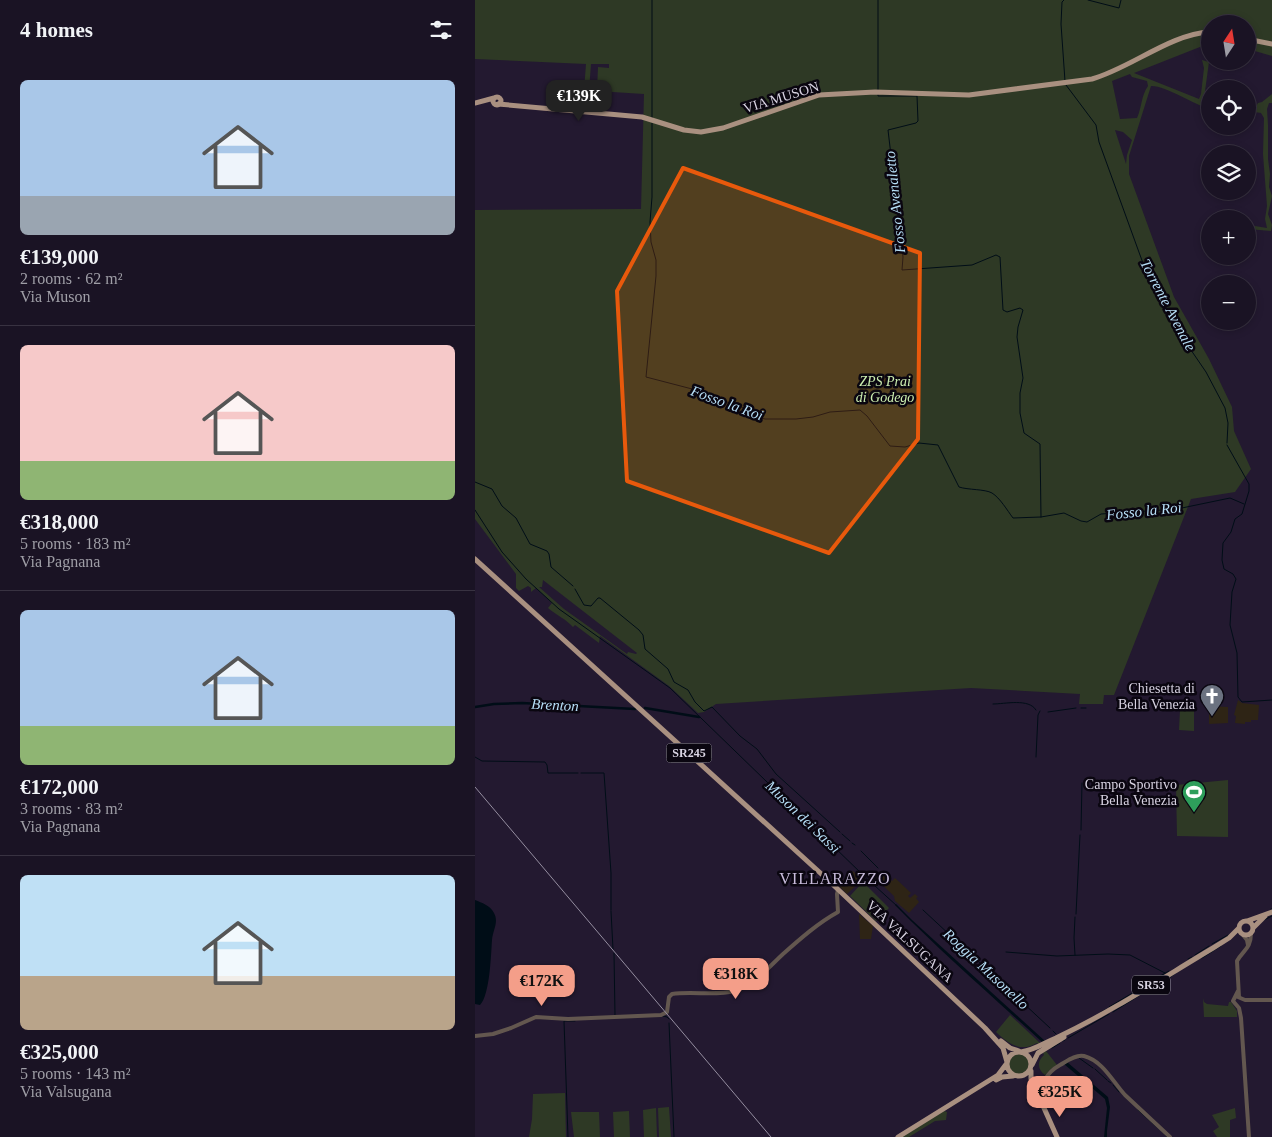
<!DOCTYPE html>
<meta charset="utf-8">
<style>
:root{--surface:#1a1324;--page:#231c2c;--text:#f1f3f6;--muted:#9f9ea6;--line:#383241;--accent:#f49e89}
body{margin:0;font-family:Georgia,serif;background:var(--page);color:var(--text);height:100vh;display:flex;flex-direction:column;font-size:19px;white-space:nowrap}
*{box-sizing:border-box;margin:0}
p{font-size:16px;color:var(--muted)}
.icon{flex:none;width:28px;height:28px;fill:none;stroke:currentColor;stroke-width:2;stroke-linecap:round;stroke-linejoin:round}
.map{position:relative;flex:1;overflow:hidden}
.details{display:flex;flex-direction:column;background:var(--surface);width:475px}
.details>*{flex:none}
.needle{width:32px;rotate:12deg}
.fabs{position:absolute;left:726px;top:15px;display:grid;gap:10px}
.fabs a{display:grid;place-items:center;width:55px;height:55px;border-radius:50%;background:var(--surface);box-shadow:0 2px 8px #0003,0 0 0 1px var(--line);font-size:25px}
.price{position:absolute;translate:-50% -42px;padding:0 11px;border-radius:10px;background:var(--accent);color:#111;font-size:16px;line-height:32px;filter:drop-shadow(0 1px 2px #0008)}
.price::after{content:'';position:absolute;left:50%;top:30px;width:15px;height:11px;margin-left:-8px;background:inherit;clip-path:polygon(0 0,100% 0,50% 100%)}
.price.selected{background:#222;color:#fff}
ul{padding:0;list-style:none}
li{display:grid;align-content:center;gap:10px;height:265px;padding:0 20px}
li+li{border-top:1px solid var(--line)}
li span{display:grid;place-items:center;height:155px;border-radius:8px;color:#555}
li>.icon{margin-inline-start:auto}
span .icon{width:90px;height:90px;fill:#fffc;stroke-width:1}
li b{font-size:21px}
h2{display:flex;justify-content:space-between;align-items:center;height:60px;padding:0 20px;font-size:21px}
main{display:flex;flex:1;min-height:0}
.map>svg:first-child{display:block}
.education{fill:#2e2415}
.green{fill:#2e3925;fill-rule:evenodd}
.water{fill:#000d17}
.lines{fill:none;stroke-linecap:round;stroke-linejoin:round}
.stream{stroke:#000d17;stroke-width:1}
.canal{stroke:#000d17;stroke-width:2.5}
.minor{stroke:#63574f;stroke-width:4}
.major{stroke:#a99080;stroke-width:5}
.rail{stroke:#958ea0;stroke-width:1}
.marked{fill:#e8590c;fill-opacity:0.2;stroke:#e8590c;stroke-width:4;stroke-linejoin:round}
.labels{text-anchor:middle;stroke-width:5;stroke-linejoin:round;paint-order:stroke}
.shield{fill:#0a0610;stroke:#9a96a3;stroke-width:1}
.shield-label{font-size:12px;font-weight:bold;fill:#d8d3e2}
.street-label{font-size:14px;fill:#d8d3e2;stroke:#0a0610}
.park-label{font-size:14px;font-style:italic;fill:#cceeb0;stroke:#0a0610}
.poi-label{font-size:14px;fill:#d8d3e2;stroke:#0a0610;text-anchor:end}
.water-label{font-size:15px;font-style:italic;fill:#b6def6;stroke:#0a0610}
.quarter-label{font-size:16px;letter-spacing:1px;fill:#c8bcdb;stroke:#0a0610}
</style>
<main>
<section class="details">
<h2>4 homes<svg class="icon" aria-label="filters" viewBox="0 0 24 24"><path d="M4 7h16M4 17h16"/><circle cx="9" cy="7" r="2"/><circle cx="15" cy="17" r="2"/></svg></h2>
<ul>
<li><span style="background:linear-gradient(#a9c7e8 75%,#9aa5b1 0)"><svg class="icon" aria-label="home" viewBox="0 0 24 24"><path d="M3 11l9-7 9 7M6 9v11h12V9"/></svg></span><div><b>€139,000</b><p>2 rooms · 62 m²</p><p>Via Muson</p></div></li>
<li><span style="background:linear-gradient(#f6c9c9 75%,#8fb573 0)"><svg class="icon" aria-label="home" viewBox="0 0 24 24"><path d="M3 11l9-7 9 7M6 9v11h12V9"/></svg></span><div><b>€318,000</b><p>5 rooms · 183 m²</p><p>Via Pagnana</p></div></li>
<li><span style="background:linear-gradient(#a9c7e8 75%,#8fb573 0)"><svg class="icon" aria-label="home" viewBox="0 0 24 24"><path d="M3 11l9-7 9 7M6 9v11h12V9"/></svg></span><div><b>€172,000</b><p>3 rooms · 83 m²</p><p>Via Pagnana</p></div></li>
<li><span style="background:linear-gradient(#bfe0f5 65%,#b9a48a 0)"><svg class="icon" aria-label="home" viewBox="0 0 24 24"><path d="M3 11l9-7 9 7M6 9v11h12V9"/></svg></span><div><b>€325,000</b><p>5 rooms · 143 m²</p><p>Via Valsugana</p></div></li>
</ul>
</section>
<div class="map">
<svg width="797" height="1137" viewBox="0 0 797 1137">
<rect width="100%" height="100%" fill="#231930"/>
<path class="education" d="M763 700 767 703 784 705 783 720H776V722H770V724L760 723 761 716 759 715Z
M734 706 753 707V723L734 724Z
M378 871 387 880 372 894 363 885Z
M407 871 417 881 420 878 436 893 433 896 435 898 440 894 443 897 441 898 444 902 434 913 420 901 419 896 400 878Z
M384 914 398 926 396 939H385Z"/>
<path class="green" d="M0 0H797V56L773 49 772 24H735V43L659 73 724 99 726 94 729 68 727 60 734 62 730 91 731 102 735 104V109C720 105 689 85 676 86L654 156V174L699 297 734 359 757 407 759 431 776 469 760 492 716 499 639 695H629L628 704H604L605 694 496 688 241 704 229 712 223 713 194 686 125 636 124 643 100 625 98 627C91 619 81 615 73 608L77 603 61 588 56 592V588L53 586 44 591 41 588V574L0 519V210L166 209 169 94 122 91 123 67 134 68V64H116L114 91 109 90 111 64 0 59ZM655 74 657 77 672 81 673 86C666 96 667 107 662 118L645 119 637 81ZM640 130 648 132 657 140 652 155 651 164ZM68 580 162 653 161 654 153 652 152 654 89 609 64 587H67Z
M797 94V103H794L792 109 793 125V159L795 174 794 187 797 196 793 214 797 225 796 231 773 229V227L780 226 792 228 790 219 792 206 788 154 789 118 786 113 773 111 772 108H780L783 103 787 102Z
M705 710H719V731L704 730Z
M753 780V837L702 836 701 785Z
M388 882 414 908 401 921 375 896Z
M728 998 729 1002 732 1004 753 1006 754 1002H756L762 1011V1017H729Z
M535 1015 566 1044 564 1045 562 1043C545 1053 533 1043 521 1032Z
M571 1051 582 1065 576 1069 570 1075C562 1069 562 1061 569 1055L568 1053Z
M534 1064a10 10 0 1 1 20 0a10 10 0 1 1-20 0Z
M90 1093 91 1137H54L57 1119 58 1094Z
M194 1107 196 1137H184L183 1108Z
M181 1108 182 1137H169L168 1110Z
M760 1108 761 1118 755 1120V1137H742L738 1131 744 1127 737 1115Z
M154 1111 155 1137H139L138 1112Z
M469 1111 472 1112 471 1120 460 1121 434 1137H427Z
M96 1112H124L125 1137H99Z"/>
<path class="water" d="M0 900C7 903 15 905 19 913 24 922 18 930 17 940 16 954 15 995 5 1005L0 1004Z
M421 904 437 920 570 1041 567 1042C518 997 467 953 420 905Z
M592 1062 633 1097 635 1107 632 1131V1137H629L632 1108 630 1099 589 1064Z"/>
<g class="lines">
<path class="stream" d="M177 0V119
M589 0 587 2 586 24 590 81
M613 0 644 8 646 0
M591 85 621 125 624 142 669 266 705 334 731 372 750 408 753 423 752 443
M403 90V0
M403 94V96H442L443 121 441 123 413 130 428 257 427 270 497 265 521 255 525 257 528 310 532 312 545 308 548 310 543 327 542 337 548 378 545 393V413L549 433 565 444 566 517
M177 123V197L175 222 176 242 181 260V276L171 377 221 390 237 398 263 405 283 417 290 419H321L338 417 355 412 385 410 392 416 415 446 430 447 444 443 463 445 484 487C493 490 510 489 517 493 525 498 532 510 538 518L566 517 589 513 606 521 612 522 626 514 702 509 755 498 769 504
M752 445 774 484V491L767 514 760 519 756 532 748 543 747 560 749 569 758 574 761 579 757 592 755 625 762 653 763 697 767 702 797 700
M0 482 17 489 27 506 41 518 55 544 72 551 74 554 76 567 98 586
M0 510 27 552 51 579 84 609 195 688 388 875 422 906
M100 589 109 605 116 606 123 598H125L164 630 168 635 170 649 193 669 199 682 213 690 220 702 229 711 237 707 265 736 282 749 301 774 365 832
M518 704C530 704 554 698 561 710
M606 708H611
M573 712 601 708
M0 757 7 761 70 762 72 765 73 773H103
M561 757 563 715 565 711
M106 773H129L136 873V910
M606 830 607 783
M367 834 375 841
M377 843 380 845
M386 851 403 868
M796 909H797
M448 910 575 1028
M136 911 138 949
M601 914 605 835
M789 920 797 916
M737 944 753 935
M531 952 582 956 633 954 655 955 690 973
M139 953 140 1015
M600 955 599 938 600 917
M720 955 734 946
M727 958 746 946
M713 959 717 957
M685 976 694 971
M691 980 701 973
M669 993 688 981
M634 1007 681 979
M626 1012 632 1009
M638 1012 665 995
M188 1016 192 1017 194 1019
M194 1023 199 1137
M578 1031 581 1034
M593 1038 634 1014
M588 1041 590 1040
M577 1048 585 1043
M604 1058 618 1068
M620 1069 632 1080
M633 1081 636 1083
M638 1085 644 1092
M663 1110 685 1130
M686 1131 692 1137
M93 1137 89 1021H100"/>
<path class="canal" d="M0 707 19 704 47 703 160 709
M170 708 224 717"/>
<path class="minor" d="M768 935 772 940 773 945
M763 991 758 1001 764 1008 766 1018 774 1137
M763 997 770 1000H797
M764 997 762 961C768 950 776 949 776 933
M0 1036 18 1034 36 1028 61 1017 93 1019 186 1015 192 1012 194 997 197 994C216 991 242 996 259 991 278 986 294 967 308 954 325 939 343 923 363 912L362 894 363 890
M567 1100C566 1083 571 1073 585 1065 592 1061 601 1054 609 1056 628 1061 638 1082 650 1095 665 1109 680 1123 695 1137"/>
<path class="major" d="M772 39 797 44
M18 101a4 4 0 1 1 8 0a4 4 0 1 1-8 0Z
M0 103 19 98
M23 104 167 117 209 130 226 132 248 128 344 95 400 92 494 95 617 79C656 68 695 34 735 32
M0 559 353 880 510 1028 528 1048 532 1062
M772 921 797 912
M764 928a7 7 0 1 1 14 0a7 7 0 1 1-14 0Z
M778 928 790 916
M526 1041 535 1048 544 1051
M532 1064a12 12 0 1 1 24 0a12 12 0 1 1-24 0Z
M546 1052C563 1049 566 1044 581 1038 636 1012 686 979 738 948L754 938 764 928
M557 1065 563 1053 589 1037
M556 1071V1079L582 1137
M521 1080 527 1077 538 1076
M423 1137 523 1075 532 1063"/>
<path class="rail" d="M0 787 296 1137"/>
</g>
<path class="marked" d="M208 168 445 253 443 439 354 553 152 481 142 291Z"/>
<defs>
<g id="church-pin" transform="scale(1.25)"><path d="M0 17L-7.5 6A9.5 9.5 0 1 1 7.5 6Z" fill="#6b7280" stroke="#0a0610"/><path d="M-1.2-6h2.4v3.5h3.3v2.4h-3.3V6h-2.4V-.1h-3.3v-2.4h3.3Z" fill="#fff"/></g>
<g id="stadium-pin" transform="scale(1.25)"><path d="M0 17L-7.5 6A9.5 9.5 0 1 1 7.5 6Z" fill="#2e9e5b" stroke="#0a0610"/><path d="M0-5a6.5 5 0 1 0 0 10a6.5 5 0 1 0 0-10ZM-3.5-1.8h7v3.6h-7Z" fill="#fff"/></g>
</defs>
<g fill-rule="evenodd">
<use href="#church-pin" x="737" y="696"/>
<use href="#stadium-pin" x="719" y="792"/>
</g>
<g class="labels">
<g class="shield">
<rect x="191.5" y="743.5" width="45" height="19" rx="4"/>
<rect x="657" y="975.5" width="38" height="19" rx="4"/>
</g>
<g class="shield-label">
<text x="214" y="757">SR245</text>
<text x="676" y="989">SR53</text>
</g>
<g class="street-label">
<text transform="translate(306 97) rotate(-17)" y="5">VIA MUSON</text>
<text transform="translate(435 941) rotate(43)" y="5">VIA VALSUGANA</text>
</g>
<g class="park-label">
<text x="410" y="386">ZPS Prai<tspan x="410" dy="16">di Godego</tspan></text>
</g>
<g class="poi-label">
<text x="720" y="693">Chiesetta di<tspan x="720" dy="16">Bella Venezia</tspan></text>
<text x="702" y="789">Campo Sportivo<tspan x="702" dy="16">Bella Venezia</tspan></text>
</g>
<g class="water-label">
<text transform="translate(420 202) rotate(-96)" y="5">Fosso Avenaletto</text>
<text transform="translate(693 305) rotate(62)" y="5">Torrente Avenale</text>
<text transform="translate(252 403) rotate(20)" y="5">Fosso la Roi</text>
<text transform="translate(669 511) rotate(-6)" y="5">Fosso la Roi</text>
<text transform="translate(80 705) rotate(3)" y="5">Brenton</text>
<text transform="translate(328 817) rotate(44)" y="5">Muson dei Sassi</text>
<text transform="translate(511 969) rotate(43)" y="5">Roggia Musonello</text>
</g>
<g class="quarter-label">
<text x="360" y="884">VILLARAZZO</text>
</g>
</g>
</svg>
<div class="fabs">
<a><svg class="needle" viewBox="-14 -14 28 28"><path d="M0-13l5 13h-10z" fill="#e53935"/><path d="M0 13l5-13h-10z" fill="#9f9ea6"/></svg></a>
<a><svg class="icon" aria-label="locate" viewBox="0 0 24 24"><circle cx="12" cy="12" r="6"/><path d="M12 2v4M12 18v4M2 12h4M18 12h4"/></svg></a>
<a><svg class="icon" aria-label="layers" viewBox="0 0 24 24"><path d="M12 4l9 5-9 5-9-5zM3 14l9 5 9-5"/></svg></a>
<a>+</a>
<a>−</a>
</div>
<b class="price selected" style="left:104px;top:122px">€139K</b>
<b class="price" style="left:261px;top:1000px">€318K</b>
<b class="price" style="left:67px;top:1007px">€172K</b>
<b class="price" style="left:585px;top:1118px">€325K</b>
</div>
</main>
